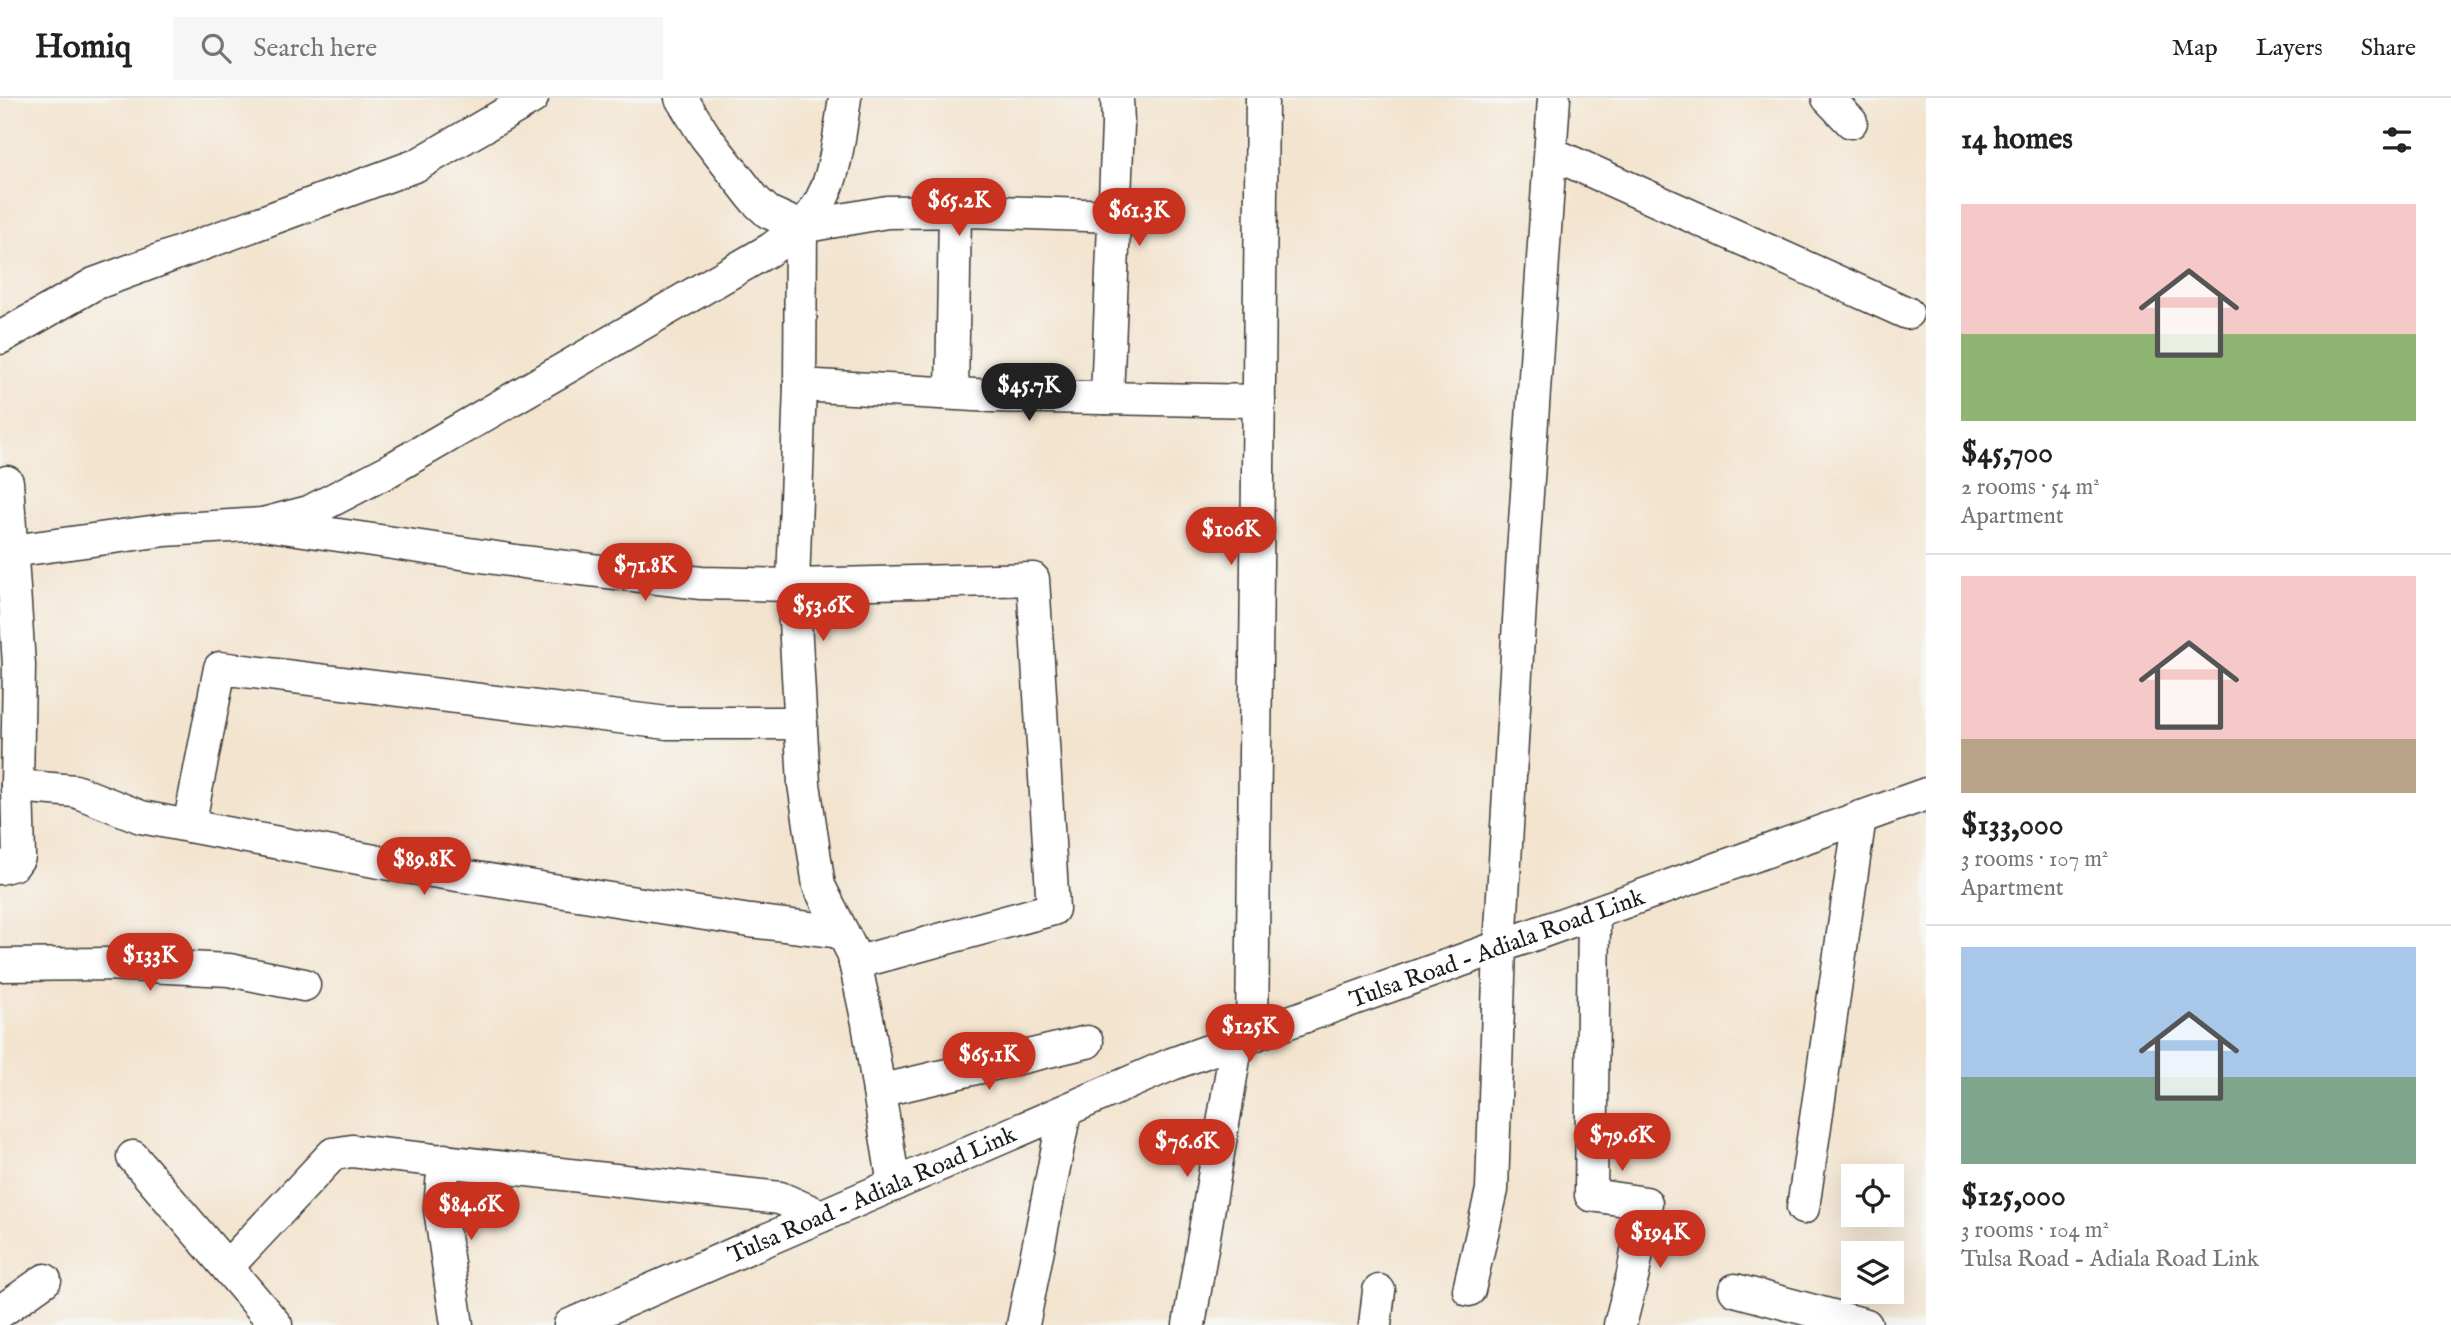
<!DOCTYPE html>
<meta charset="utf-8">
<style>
:root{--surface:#fff;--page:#f6f6f6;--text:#222;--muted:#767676;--line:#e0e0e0;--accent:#c8321e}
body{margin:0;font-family:"IM FELL English",serif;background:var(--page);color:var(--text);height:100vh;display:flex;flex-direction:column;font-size:26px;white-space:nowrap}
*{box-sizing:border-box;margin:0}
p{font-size:23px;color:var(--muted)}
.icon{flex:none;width:38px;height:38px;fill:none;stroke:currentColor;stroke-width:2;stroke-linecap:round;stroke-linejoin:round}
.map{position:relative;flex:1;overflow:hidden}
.panel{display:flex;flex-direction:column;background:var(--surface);width:525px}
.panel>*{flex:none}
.fabs{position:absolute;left:1841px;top:1066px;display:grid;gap:14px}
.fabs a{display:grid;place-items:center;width:63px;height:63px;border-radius:0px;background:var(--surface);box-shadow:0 7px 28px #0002;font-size:35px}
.price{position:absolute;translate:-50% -60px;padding:0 16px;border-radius:24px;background:var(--accent);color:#fff;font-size:23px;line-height:46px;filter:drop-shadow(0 2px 4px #0008)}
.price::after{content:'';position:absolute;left:50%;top:42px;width:21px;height:16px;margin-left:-10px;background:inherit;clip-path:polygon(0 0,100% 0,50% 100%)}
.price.active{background:#222;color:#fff}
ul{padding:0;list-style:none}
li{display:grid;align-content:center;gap:14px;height:371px;padding:0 35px}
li+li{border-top:2px solid var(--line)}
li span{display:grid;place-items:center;height:217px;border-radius:0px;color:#555}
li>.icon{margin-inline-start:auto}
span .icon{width:126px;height:126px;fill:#fffc;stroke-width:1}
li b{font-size:30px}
h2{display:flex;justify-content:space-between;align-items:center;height:84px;padding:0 35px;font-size:30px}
header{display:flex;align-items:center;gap:42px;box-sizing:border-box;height:98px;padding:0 35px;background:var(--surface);border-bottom:2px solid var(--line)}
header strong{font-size:33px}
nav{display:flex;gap:38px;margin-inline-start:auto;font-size:24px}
.search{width:490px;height:63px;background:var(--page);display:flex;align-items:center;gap:18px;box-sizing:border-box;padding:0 24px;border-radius:0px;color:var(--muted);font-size:26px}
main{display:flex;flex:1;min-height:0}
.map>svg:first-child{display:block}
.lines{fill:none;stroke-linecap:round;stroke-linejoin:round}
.minor-casing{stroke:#3c3a37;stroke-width:35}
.minor{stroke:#fff;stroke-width:32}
.labels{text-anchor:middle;stroke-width:5;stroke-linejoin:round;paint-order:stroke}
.street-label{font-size:24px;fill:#1c1c1c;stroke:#f6f6f2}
</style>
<header>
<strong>Homiq</strong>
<div class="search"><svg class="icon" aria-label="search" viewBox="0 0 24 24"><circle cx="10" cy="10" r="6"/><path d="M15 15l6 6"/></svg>Search here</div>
<nav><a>Map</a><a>Layers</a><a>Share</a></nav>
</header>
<main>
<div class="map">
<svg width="1926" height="1227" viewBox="0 0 1926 1227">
<rect width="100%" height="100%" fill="#f6f6f2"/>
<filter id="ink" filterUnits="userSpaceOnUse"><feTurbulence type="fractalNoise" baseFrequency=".0143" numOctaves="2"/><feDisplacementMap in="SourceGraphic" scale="14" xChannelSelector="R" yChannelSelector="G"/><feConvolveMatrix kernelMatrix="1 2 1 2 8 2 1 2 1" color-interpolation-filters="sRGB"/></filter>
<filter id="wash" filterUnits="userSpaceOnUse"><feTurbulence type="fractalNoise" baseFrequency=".00686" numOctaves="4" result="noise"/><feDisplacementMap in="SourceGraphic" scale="28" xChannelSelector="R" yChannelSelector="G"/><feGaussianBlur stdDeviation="1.57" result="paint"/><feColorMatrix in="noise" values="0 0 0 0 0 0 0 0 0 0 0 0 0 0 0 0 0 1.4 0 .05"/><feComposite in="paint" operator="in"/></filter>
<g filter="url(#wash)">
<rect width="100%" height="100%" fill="#f3e4cf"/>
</g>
<g filter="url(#ink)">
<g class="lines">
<g class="minor-casing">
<g id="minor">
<path d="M681 0 705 38 755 102 768 114 801 129"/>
<path d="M845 0C838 44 836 96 801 129L800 287 793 487 804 686 819 788 853 855 868 925 894 1087"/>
<path d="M1828 0 1851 24"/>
<path d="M1551 55 1907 215"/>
<path d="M0 240 94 186 417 67 532 0"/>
<path d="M800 287 992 298 1259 303"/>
<path d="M952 295 955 113"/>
<path d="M1107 300 1118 26 1117 0"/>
<path d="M263 426 523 464 701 485 793 487 1033 481 1053 811 855 865"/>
<path d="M12 453 165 432 263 426 309 414 388 373 771 151 801 129 887 114 971 113 1114 118"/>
<path d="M17 688 75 693 141 719 406 769 750 823 842 834"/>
<path d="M189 728 220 570 667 625H801"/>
<path d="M0 770 14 766 19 759 17 688 19 567 7 384"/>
<path d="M1594 815 1591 1097 1646 1105 1633 1176 1620 1227"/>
<path d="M0 867 107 866 229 872 304 887"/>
<path d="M1252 938 1262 0"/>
<path d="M879 993 1087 944"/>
<path d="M133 1059 276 1227"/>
<path d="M444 1062 440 1111 457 1227"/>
<path d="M1803 1110 1860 719"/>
<path d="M227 1169 333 1056 352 1053 780 1100 821 1118"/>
<path d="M1469 1192 1492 1092 1500 849 1523 454 1554 0"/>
<path d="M1735 1192 1866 1227"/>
<path d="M0 1214 45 1182"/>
<path id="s1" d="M570 1227 1172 966 1926 696"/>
<path d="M1023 1227 1065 1013"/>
<path d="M1189 1227 1237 943"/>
<path d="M1375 1227 1379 1193"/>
</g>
</g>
<use href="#minor" class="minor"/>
</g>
</g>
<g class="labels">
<g class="street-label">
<text dy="8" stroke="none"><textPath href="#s1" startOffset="1001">Tulsa Road - Adiala Road Link</textPath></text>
<text dy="8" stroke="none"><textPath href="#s1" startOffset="329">Tulsa Road - Adiala Road Link</textPath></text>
</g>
</g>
</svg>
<div class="fabs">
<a><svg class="icon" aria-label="locate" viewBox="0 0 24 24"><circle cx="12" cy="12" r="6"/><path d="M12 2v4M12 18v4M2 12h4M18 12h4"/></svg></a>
<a><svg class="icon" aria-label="layers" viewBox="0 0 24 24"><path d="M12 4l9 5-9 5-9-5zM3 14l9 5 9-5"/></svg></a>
</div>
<b class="price" style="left:959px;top:140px">$65.2K</b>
<b class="price" style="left:1139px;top:150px">$61.3K</b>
<b class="price active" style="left:1029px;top:325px">$45.7K</b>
<b class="price" style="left:1231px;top:469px">$106K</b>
<b class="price" style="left:645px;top:505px">$71.8K</b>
<b class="price" style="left:823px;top:545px">$53.6K</b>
<b class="price" style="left:424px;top:799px">$89.8K</b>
<b class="price" style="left:150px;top:895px">$133K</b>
<b class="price" style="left:1250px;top:966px">$125K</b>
<b class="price" style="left:989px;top:994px">$65.1K</b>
<b class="price" style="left:1622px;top:1075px">$79.6K</b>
<b class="price" style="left:1187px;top:1081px">$76.6K</b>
<b class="price" style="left:471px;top:1144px">$84.6K</b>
<b class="price" style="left:1660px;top:1172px">$194K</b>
</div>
<section class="panel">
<h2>14 homes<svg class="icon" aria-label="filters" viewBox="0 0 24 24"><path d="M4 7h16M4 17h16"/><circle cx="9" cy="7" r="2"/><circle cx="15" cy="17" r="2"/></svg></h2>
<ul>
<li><span style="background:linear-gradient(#f6c9c9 60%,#8fb573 0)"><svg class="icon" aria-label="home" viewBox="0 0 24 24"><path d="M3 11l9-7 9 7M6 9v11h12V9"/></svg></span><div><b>$45,700</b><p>2 rooms · 54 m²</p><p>Apartment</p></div></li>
<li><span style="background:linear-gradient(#f6c9c9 75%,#b9a48a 0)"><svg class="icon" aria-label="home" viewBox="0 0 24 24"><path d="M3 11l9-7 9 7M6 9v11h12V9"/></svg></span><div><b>$133,000</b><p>3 rooms · 107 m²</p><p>Apartment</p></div></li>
<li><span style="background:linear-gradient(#a9c7e8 60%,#7fa58c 0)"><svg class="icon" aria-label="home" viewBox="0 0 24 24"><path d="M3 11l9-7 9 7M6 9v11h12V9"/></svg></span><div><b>$125,000</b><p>3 rooms · 104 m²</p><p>Tulsa Road - Adiala Road Link</p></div></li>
</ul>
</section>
</main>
